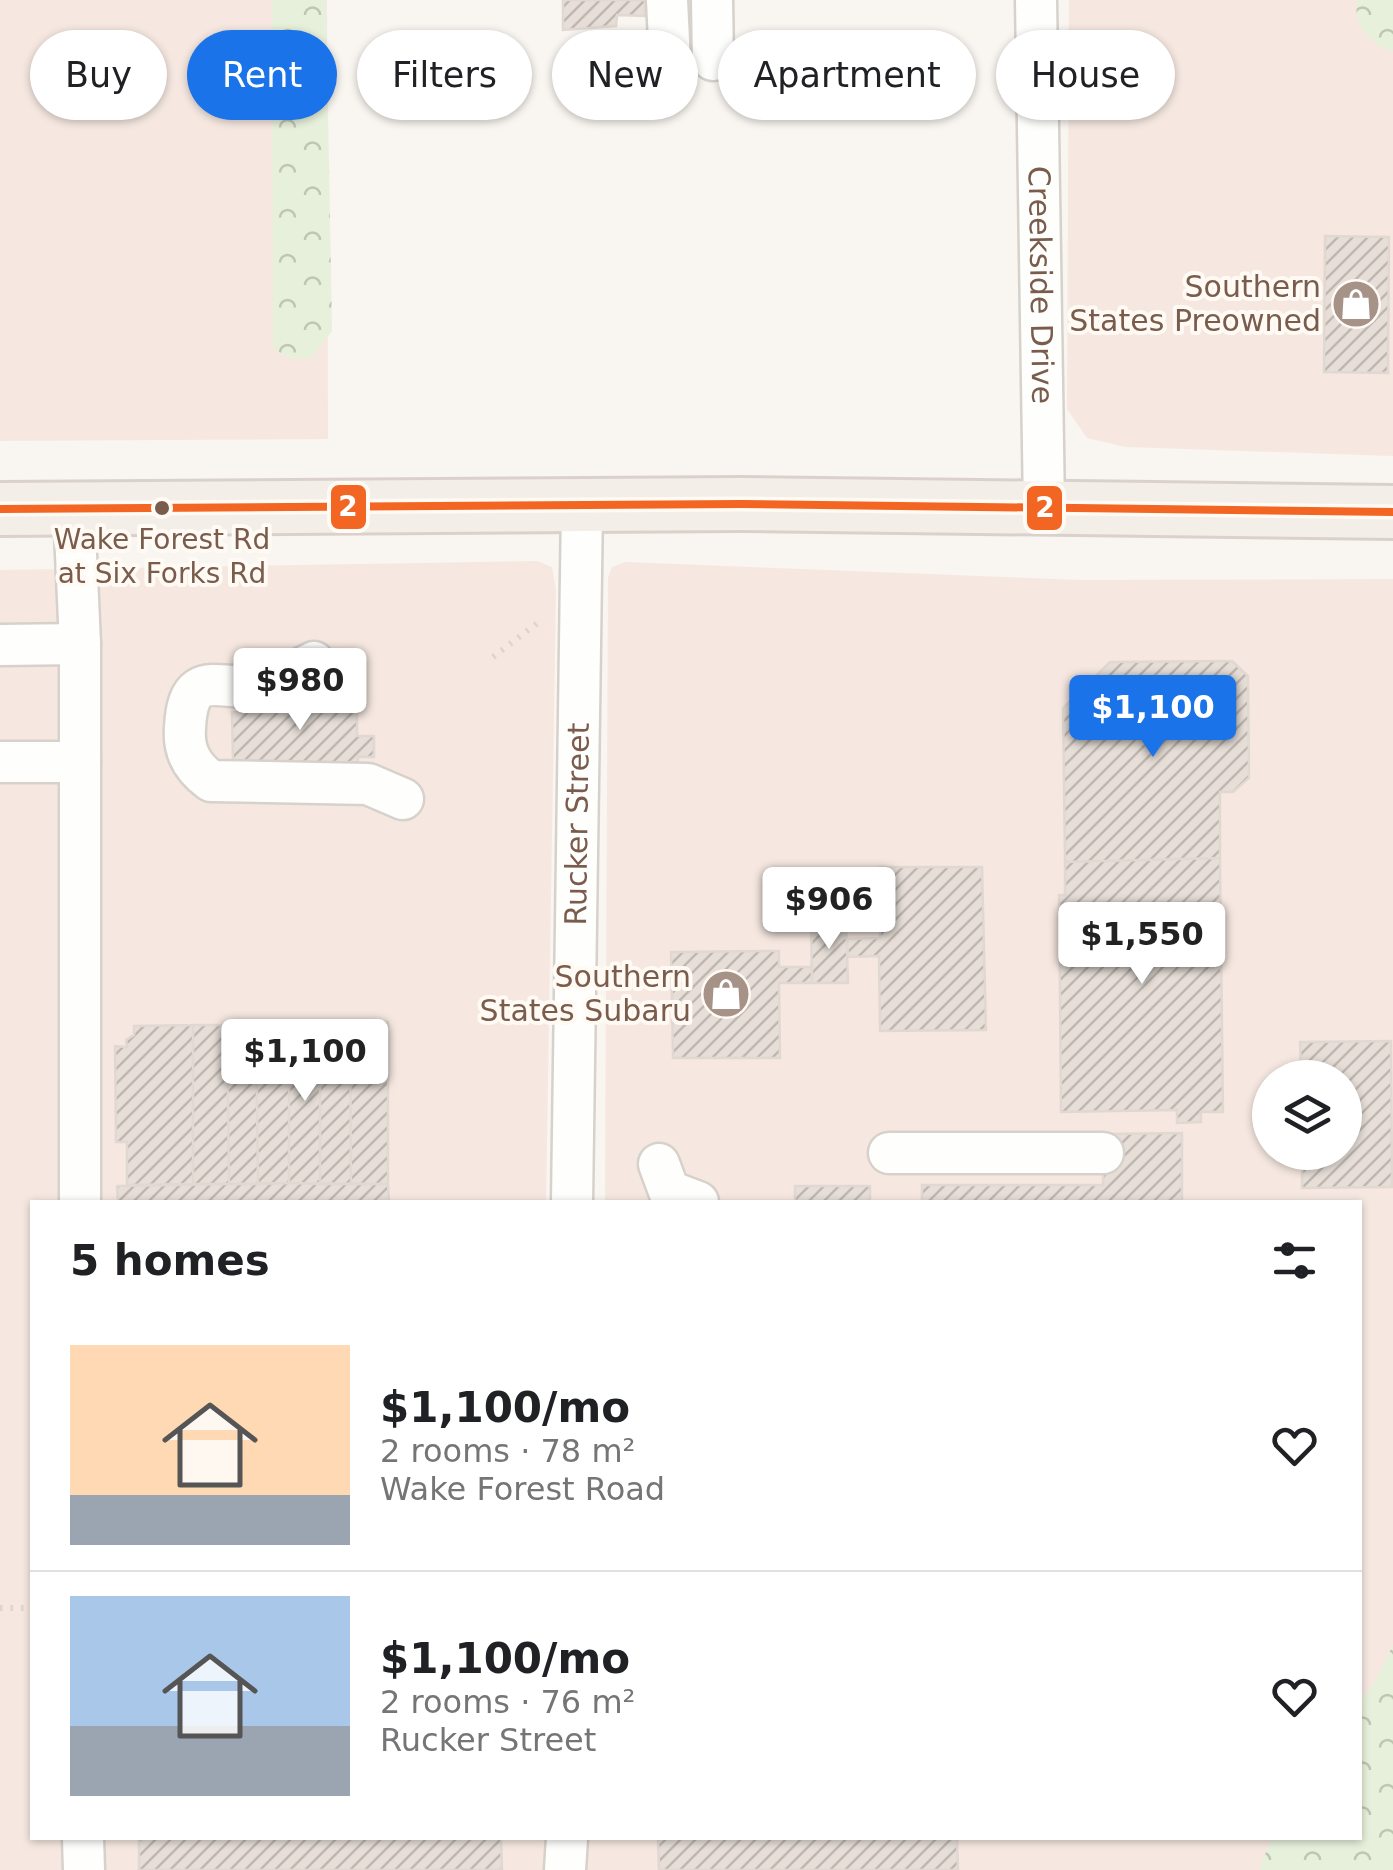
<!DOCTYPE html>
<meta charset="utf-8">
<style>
:root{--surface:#fff;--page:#f2f2f2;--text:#202124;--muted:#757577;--line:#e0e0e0;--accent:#1a73e8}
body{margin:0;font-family:"DejaVu Sans",sans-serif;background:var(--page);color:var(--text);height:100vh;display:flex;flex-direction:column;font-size:38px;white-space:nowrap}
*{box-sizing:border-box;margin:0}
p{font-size:32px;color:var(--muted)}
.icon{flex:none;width:55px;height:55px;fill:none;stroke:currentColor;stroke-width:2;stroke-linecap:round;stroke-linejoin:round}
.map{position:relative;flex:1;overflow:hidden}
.details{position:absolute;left:30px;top:1200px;width:1332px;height:640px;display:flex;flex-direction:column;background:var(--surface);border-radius:0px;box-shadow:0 2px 8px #0004}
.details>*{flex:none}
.banner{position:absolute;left:30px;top:30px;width:1335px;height:90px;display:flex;gap:20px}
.tools{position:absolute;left:1252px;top:1060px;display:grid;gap:20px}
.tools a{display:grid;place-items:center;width:110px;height:110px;border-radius:50%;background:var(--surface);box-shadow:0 2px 8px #0004;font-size:50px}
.price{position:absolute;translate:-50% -85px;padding:0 22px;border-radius:10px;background:#fff;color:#222;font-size:32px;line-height:65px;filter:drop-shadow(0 2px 5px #0008)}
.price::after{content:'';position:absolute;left:50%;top:60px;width:30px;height:22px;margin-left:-15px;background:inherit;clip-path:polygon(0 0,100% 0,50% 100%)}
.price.selected{background:var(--accent);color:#fff}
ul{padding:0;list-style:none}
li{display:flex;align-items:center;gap:30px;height:250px;padding:0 40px}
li+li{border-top:2px solid var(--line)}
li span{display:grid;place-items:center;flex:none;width:280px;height:200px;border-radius:0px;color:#555}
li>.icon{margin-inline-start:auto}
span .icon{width:120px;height:120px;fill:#fffc;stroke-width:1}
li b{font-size:42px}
h2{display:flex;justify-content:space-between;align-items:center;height:120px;padding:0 40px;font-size:42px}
.pill{padding:0 35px;border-radius:45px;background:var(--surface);box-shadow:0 2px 8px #0004;font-size:35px;line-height:90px}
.pill.selected{background:var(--accent);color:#fff}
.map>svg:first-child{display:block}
.commercial{fill:#f6e8e1;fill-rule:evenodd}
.forest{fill:url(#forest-crowns)}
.building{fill:url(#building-hatch);stroke:#e2d8d2;stroke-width:2.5}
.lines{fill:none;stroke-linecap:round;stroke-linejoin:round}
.minor-casing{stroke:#d7d1cb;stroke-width:45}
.major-casing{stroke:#dad1cc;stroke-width:58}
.path{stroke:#dcd5d0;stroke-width:6;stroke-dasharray:2.5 8;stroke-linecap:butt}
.minor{stroke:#fefefd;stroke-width:40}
.major{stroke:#f3eee8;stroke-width:52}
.bus-1-casing{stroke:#fffaf3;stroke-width:15}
.bus-1{stroke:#f26522;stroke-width:8}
.bus-dot{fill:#7a5c4d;stroke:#fffaf3;stroke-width:4}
.labels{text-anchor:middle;stroke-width:8;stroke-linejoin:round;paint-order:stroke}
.bus-label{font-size:28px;fill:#7a5c4d;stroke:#fffaf3}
.street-label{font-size:30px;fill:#7a5c4d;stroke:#fffaf3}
.poi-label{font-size:30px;fill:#7a5c4d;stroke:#fffaf3;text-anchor:end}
.line-badge{stroke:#fffaf3;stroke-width:4}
.badge-label{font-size:28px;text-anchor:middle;font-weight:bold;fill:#fff}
</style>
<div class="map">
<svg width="1393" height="1870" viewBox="0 0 1393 1870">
<defs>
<pattern id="forest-crowns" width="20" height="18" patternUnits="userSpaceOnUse" patternTransform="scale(2.5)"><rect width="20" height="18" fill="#e7f0db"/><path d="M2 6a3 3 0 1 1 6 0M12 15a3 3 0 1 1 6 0" fill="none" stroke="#c0c6b4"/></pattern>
<pattern id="building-hatch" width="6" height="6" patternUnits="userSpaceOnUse" patternTransform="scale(2.5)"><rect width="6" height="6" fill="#e6ded7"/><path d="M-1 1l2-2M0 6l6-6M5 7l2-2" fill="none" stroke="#bfb7b1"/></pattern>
</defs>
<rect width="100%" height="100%" fill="#f9f5f0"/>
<path class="commercial" d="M0 0H327L328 439 0 441Z
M1069 0H1393V456L1126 447 1087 438 1067 409Z
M537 561 552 567 556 590 546 1202H32V1838H1360V1202H605L608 578 612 567 625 562 1081 580 1393 579V1809L1383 1870H0V570ZM1270 1078H1345V1152H1270Z"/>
<path class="forest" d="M272 0H326L332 331 311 358 292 359 273 349Z
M1357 0H1393V51C1369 43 1353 26 1357 0Z
M1393 1645V1870H1261L1260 1866 1272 1838H1360V1703L1373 1685Z"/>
<path class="building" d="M563 0H645V16L617 15 616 26 563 30Z
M1325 236 1389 237 1388 373 1324 372Z
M1232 661 1248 676 1249 778 1233 792H1220V858L1065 862 1063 708 1110 662Z
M357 698V736H374V757H358V762L233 764 232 712H266L267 699Z
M1220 858 1223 1112H1201V1122L1177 1123V1110L1061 1112 1059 895H1065V862Z
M880 867H982L986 1030 880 1031 879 956 848 957 847 939 880 938Z
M811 920H846L848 983H812Z
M772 951H779V967H812V983H779L780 1058H673L671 952Z
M350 1022H388V1184H351Z
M350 1022 351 1184H320V1024Z
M289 1024V1183L258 1184 256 1025Z
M289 1024H320V1184L289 1183Z
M193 1025H227L229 1184H193Z
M193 1025V1184L127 1185V1142H116L115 1046 127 1047 126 1040 134 1035V1026Z
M227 1025H256L258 1184H229Z
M1391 1041 1392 1187 1302 1188V1152H1345V1078H1301L1300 1042Z
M1182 1133V1202H922V1185H1103V1134Z
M289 1183 388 1184 389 1202H118L117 1186Z
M795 1186H870V1202H795Z
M139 1838H501L502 1870H139Z
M658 1838H957L958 1870H659Z"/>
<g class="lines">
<g class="minor-casing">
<g id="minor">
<path d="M667 0 670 61"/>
<path d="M712 0 713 60"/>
<path id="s1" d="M1036 0 1044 509"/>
<path d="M74 509 80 644V1202"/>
<path d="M0 645 80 644"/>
<path d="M314 662C299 669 280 681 264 685 222 694 188 662 185 728 183 752 193 768 211 781L368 784 403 799"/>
<path d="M0 762H80"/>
<path d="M889 1153H1103"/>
<path d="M659 1164 669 1191 698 1202"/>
<path id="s2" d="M572 1202 582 505"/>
<path d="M83 1838 84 1870"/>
<path d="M565 1870 567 1838"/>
</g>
</g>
<g class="major-casing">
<path id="major" d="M0 509 742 504 1393 512"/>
</g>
<path class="path" d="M493 657 540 621
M0 1608H32"/>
<use href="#minor" class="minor"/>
<use href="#major" class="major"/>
<g class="bus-1-casing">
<path id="bus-1" d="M0 509 742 504 1393 512"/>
</g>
<use href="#bus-1" class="bus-1"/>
</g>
<defs>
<g id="shop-disc" transform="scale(2.5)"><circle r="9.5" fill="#a69286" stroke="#fffaf3"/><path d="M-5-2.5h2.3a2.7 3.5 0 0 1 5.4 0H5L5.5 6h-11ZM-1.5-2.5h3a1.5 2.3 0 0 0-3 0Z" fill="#fff"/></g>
</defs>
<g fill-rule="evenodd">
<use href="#shop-disc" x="1356" y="304"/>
<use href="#shop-disc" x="726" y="994"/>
</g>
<circle class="bus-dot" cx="162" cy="508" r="9"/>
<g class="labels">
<g class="bus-label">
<text x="162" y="549">Wake Forest Rd<tspan x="162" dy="34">at Six Forks Rd</tspan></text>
</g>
<g class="street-label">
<text dy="10" stroke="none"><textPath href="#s1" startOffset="285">Creekside Drive</textPath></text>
<text dy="10" stroke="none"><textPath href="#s2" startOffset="378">Rucker Street</textPath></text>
</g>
<g class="poi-label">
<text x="1321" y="297">Southern<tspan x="1321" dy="34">States Preowned</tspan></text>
<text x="691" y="987">Southern<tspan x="691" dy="34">States Subaru</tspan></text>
</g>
</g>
<g class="line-badge">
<rect x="329" y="483" width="39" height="48" rx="10" fill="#f26522"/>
<rect x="1025" y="484" width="39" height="48" rx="10" fill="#f26522"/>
</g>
<g class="badge-label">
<text x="348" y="516">2</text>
<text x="1045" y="517">2</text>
</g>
</svg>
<div class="tools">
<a><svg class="icon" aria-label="layers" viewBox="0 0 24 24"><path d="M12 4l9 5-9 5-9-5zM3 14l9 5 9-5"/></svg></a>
</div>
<b class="price" style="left:300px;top:733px">$980</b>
<b class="price selected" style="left:1153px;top:760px">$1,100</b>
<b class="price" style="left:829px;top:952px">$906</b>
<b class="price" style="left:1142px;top:987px">$1,550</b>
<b class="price" style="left:305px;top:1104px">$1,100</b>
<div class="banner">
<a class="pill">Buy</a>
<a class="pill selected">Rent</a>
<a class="pill">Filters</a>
<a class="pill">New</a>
<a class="pill">Apartment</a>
<a class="pill">House</a>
</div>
<section class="details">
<h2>5 homes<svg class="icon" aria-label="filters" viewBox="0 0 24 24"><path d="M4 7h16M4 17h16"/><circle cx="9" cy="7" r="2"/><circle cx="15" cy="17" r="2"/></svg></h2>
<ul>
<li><span style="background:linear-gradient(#ffd9b3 75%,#9aa5b1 0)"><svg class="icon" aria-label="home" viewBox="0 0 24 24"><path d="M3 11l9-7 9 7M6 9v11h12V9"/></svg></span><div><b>$1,100/mo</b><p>2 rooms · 78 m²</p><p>Wake Forest Road</p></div><svg class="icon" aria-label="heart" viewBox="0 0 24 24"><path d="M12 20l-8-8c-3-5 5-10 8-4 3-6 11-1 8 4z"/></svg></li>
<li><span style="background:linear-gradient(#a9c7e8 65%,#9aa5b1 0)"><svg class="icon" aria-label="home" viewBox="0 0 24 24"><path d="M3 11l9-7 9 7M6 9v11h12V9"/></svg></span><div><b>$1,100/mo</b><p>2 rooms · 76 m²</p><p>Rucker Street</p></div><svg class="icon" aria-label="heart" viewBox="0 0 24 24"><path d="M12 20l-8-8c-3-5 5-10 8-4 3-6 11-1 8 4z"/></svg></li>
</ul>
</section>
</div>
